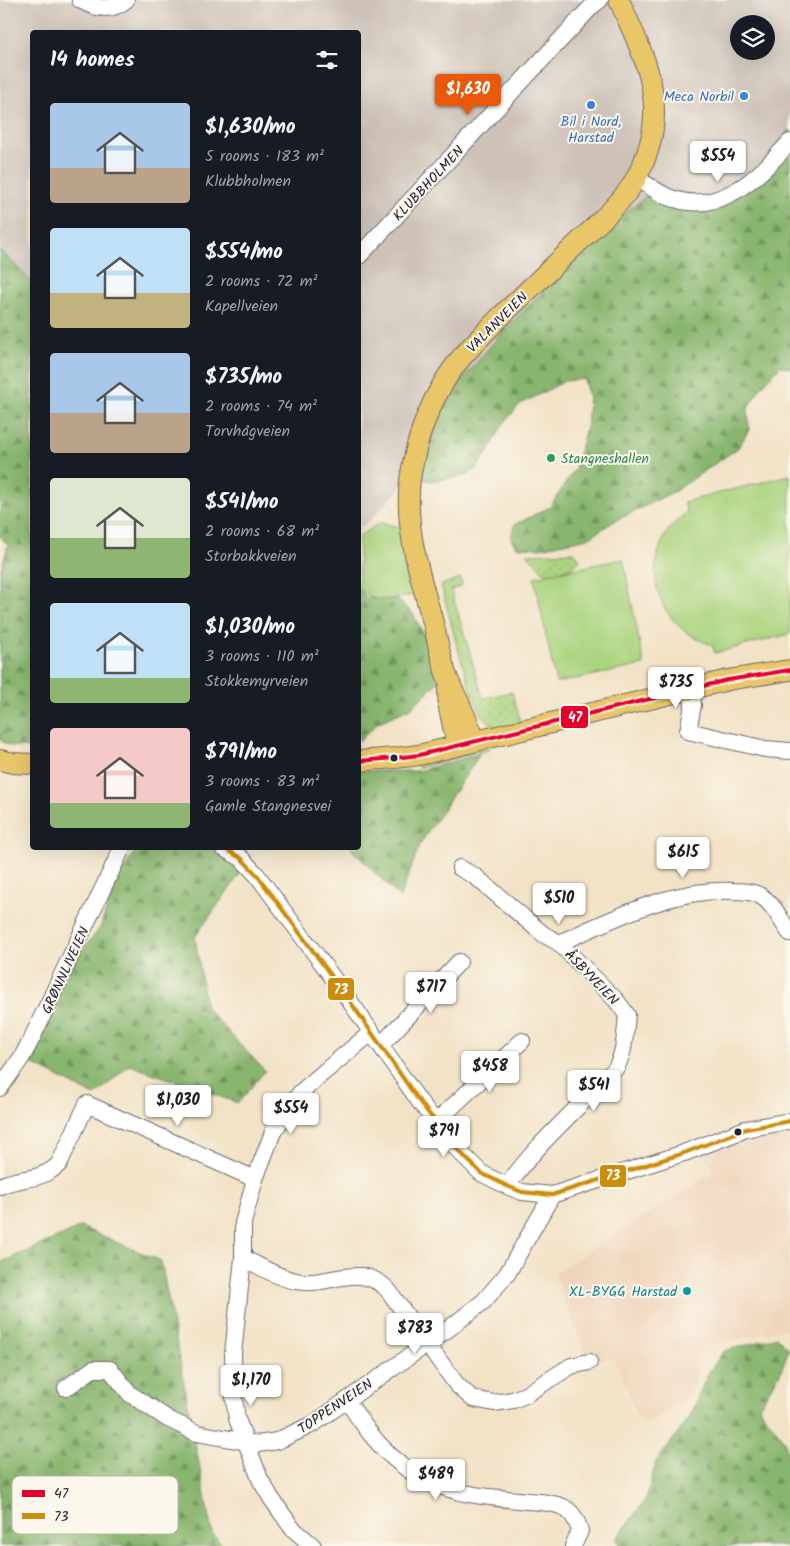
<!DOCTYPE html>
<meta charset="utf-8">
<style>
:root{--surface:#171b24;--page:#20242c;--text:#f1f3f6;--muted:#9ea1a6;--accent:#ea580c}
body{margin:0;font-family:Kalam,sans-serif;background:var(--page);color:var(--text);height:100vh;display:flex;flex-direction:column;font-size:19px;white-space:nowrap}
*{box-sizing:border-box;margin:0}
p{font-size:16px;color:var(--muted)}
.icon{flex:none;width:28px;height:28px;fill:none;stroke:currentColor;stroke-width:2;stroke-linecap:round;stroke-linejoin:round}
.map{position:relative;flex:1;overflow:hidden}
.side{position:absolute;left:30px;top:30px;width:331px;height:820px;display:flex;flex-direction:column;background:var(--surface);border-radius:5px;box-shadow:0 5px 20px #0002}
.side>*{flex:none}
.fabs{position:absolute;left:730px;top:15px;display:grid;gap:10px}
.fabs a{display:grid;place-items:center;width:45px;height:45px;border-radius:50%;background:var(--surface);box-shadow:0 5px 20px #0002;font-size:25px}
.price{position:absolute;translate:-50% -42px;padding:0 11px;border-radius:5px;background:#fff;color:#222;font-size:16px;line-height:32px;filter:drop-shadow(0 1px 2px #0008)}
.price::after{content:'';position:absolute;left:50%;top:30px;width:15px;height:11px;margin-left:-8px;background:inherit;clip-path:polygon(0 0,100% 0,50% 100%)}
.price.on{background:var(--accent);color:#fff}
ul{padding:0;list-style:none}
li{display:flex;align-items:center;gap:15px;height:125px;padding:0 20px}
li span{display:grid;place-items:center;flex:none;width:140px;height:100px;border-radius:5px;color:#555}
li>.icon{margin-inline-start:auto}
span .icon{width:60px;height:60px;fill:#fffc;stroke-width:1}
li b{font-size:21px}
h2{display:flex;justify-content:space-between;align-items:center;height:60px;padding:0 20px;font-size:21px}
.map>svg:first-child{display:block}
.built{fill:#efd6bb}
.industrial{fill:#cdc2b9;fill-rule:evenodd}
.grass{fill:url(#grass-dots);stroke:#677b5d}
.forest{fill:url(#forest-firs);stroke:#566c54}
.park{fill:#acd47f;stroke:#677b5d}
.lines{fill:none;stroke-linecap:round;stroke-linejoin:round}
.minor-casing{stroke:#6b666c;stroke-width:18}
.major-casing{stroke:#6b666c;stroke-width:22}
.minor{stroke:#fff;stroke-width:16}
.major{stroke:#e9c769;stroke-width:20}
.bus-1-casing{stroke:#fbf7ec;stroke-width:8}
.bus-2-casing{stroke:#fbf7ec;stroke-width:8}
.bus-1{stroke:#e4002b;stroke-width:4}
.bus-2{stroke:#cc8c0c;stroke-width:4}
.shop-dot{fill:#3f7fe0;stroke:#fbf7ec;stroke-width:2}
.leisure-dot{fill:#2e9e5b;stroke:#fbf7ec;stroke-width:2}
.bus-dot{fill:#22223b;stroke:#fbf7ec;stroke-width:2}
.culture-dot{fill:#0f9aa8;stroke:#fbf7ec;stroke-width:2}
.labels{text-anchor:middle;stroke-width:4;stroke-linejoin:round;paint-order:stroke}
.shop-label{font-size:14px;fill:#366cbe;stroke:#fbf7ec;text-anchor:end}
.street-label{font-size:14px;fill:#22223b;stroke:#fbf7ec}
.leisure-label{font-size:14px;fill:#27864d;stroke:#fbf7ec;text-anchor:start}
.culture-label{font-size:14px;fill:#0d838f;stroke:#fbf7ec;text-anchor:end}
.key{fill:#fbf7ec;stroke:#bab7b7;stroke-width:1}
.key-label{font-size:14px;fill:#22223b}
.line-badge{stroke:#fbf7ec;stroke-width:2}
.badge-label{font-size:14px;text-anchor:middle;font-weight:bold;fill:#fff}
</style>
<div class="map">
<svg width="790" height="1546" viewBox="0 0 790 1546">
<defs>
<pattern id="grass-dots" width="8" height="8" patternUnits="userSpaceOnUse" patternTransform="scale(1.25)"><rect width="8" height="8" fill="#acd47f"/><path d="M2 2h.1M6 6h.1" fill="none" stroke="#94b66f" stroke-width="1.8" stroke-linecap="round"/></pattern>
<pattern id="forest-firs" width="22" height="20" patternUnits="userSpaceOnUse" patternTransform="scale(1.25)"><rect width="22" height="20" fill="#89b66e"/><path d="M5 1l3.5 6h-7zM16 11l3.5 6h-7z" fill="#70945c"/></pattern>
</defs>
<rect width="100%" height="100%" fill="#fbf7ec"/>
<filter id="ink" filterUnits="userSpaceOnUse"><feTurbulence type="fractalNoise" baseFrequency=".02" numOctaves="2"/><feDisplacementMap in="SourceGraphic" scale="10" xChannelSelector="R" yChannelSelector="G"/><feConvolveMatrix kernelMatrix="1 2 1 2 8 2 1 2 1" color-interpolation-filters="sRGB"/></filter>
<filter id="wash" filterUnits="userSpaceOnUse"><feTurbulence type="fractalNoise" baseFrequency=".0096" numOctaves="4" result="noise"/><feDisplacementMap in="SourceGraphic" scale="20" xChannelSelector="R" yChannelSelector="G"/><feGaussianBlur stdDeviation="1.12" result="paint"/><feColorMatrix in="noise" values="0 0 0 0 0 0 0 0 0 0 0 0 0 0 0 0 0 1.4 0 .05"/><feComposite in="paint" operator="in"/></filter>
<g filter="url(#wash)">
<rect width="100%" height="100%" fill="#f2e3c7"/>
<path class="built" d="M790 1128V1328L704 1346 697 1359 696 1382 685 1399 662 1414 641 1424 617 1366 613 1360 605 1358 589 1362 554 1273 714 1172 700 1148Z"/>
<path class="industrial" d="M0 0H790V129L736 196 723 208 706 214 669 199 582 252 501 334 467 374 436 414 412 477 371 519 359 528V32H32V282L0 250ZM739 24H766V51H739Z"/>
<path class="grass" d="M574 552 580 559C577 571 555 571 544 573L527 554Z
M460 578 462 586 451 590 483 698 512 692 521 724 495 727 482 716 472 694 457 646 441 585Z
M490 747 488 750 417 768 424 761Z"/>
<path class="forest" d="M790 129V227L788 288 790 296V368L780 366 761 387 748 407 749 430 738 448 675 491 613 522 588 538 541 548 516 547 511 539 514 525 550 507 575 469 587 423 589 398 584 379 565 381 519 405 502 426 488 452 475 470 466 476 430 481 412 477 436 414 467 374 501 334 582 252 621 216 656 189 669 199 706 214 723 208 736 196Z
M0 250 32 282V748L10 746 0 740V572L8 545 0 537Z
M359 589 366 598 398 600 413 614 443 672 442 678 411 708 379 722 359 741Z
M480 754 420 844 400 898 350 848H359V769L364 771H418Z
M137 848H215L250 860 195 937 206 1008 265 1071 238 1103 129 1065 95 1096 25 1060 74 961 100 928 116 881Z
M81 1227 161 1261 212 1533 223 1546H0V1263Z
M777 1337 789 1349 780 1373 759 1407 785 1442 790 1469V1546H619L617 1538 646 1499 656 1462 690 1417 707 1375 724 1351Z"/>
<path class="park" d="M790 475V634L715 653 712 645C664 630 640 580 666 534 671 525 679 519 687 512L684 502Z
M380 523 401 527 417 594C398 598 373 606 359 588V536Z
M623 559 644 665 556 683 534 577Z"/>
</g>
<g filter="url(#ink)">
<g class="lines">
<g class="minor-casing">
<path id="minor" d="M80 0C95 9 111 12 126 0
M636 178C646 184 656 191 666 196 719 219 758 177 790 142
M359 256 593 5 600 0
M692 688 693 705 688 731 765 749 790 751
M223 848 241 858 257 875 347 997 419 1101 457 1149 481 1173 507 1186 522 1192 552 1195 684 1153 746 1129 790 1121
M460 868 476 877 543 934 559 943 616 1000 627 1015C625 1033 625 1054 615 1069 579 1108 538 1142 507 1186
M559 943C613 919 672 888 733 891 741 891 751 891 759 895 774 903 780 920 790 933
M381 1045 459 962
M0 1088 22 1057 31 1040 122 848
M436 1122 522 1041
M0 1186C22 1176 40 1182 59 1164L87 1104 255 1179
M243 1258C260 1266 278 1278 296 1281 330 1288 358 1260 388 1290L457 1385 473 1399 494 1403 513 1400 525 1395 571 1366 589 1362
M66 1388 93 1369H110L130 1394 168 1419 197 1433 258 1444 277 1441 313 1424 447 1330 484 1301 507 1274 552 1195
M347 1400C367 1432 388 1460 422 1478 452 1494 485 1497 518 1500 532 1502 550 1501 563 1507 573 1512 577 1521 580 1531L573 1546
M313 1546 292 1528 271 1498 260 1479 237 1419 234 1398 233 1354 243 1258V1223L255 1179 273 1132 300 1093 324 1072 372 1032"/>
</g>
<g class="major-casing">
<path id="major" d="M448 691 449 708 457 745
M475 741C468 719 457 700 448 679 441 662 438 643 434 626 421 579 404 529 410 480 416 438 431 397 457 363 475 341 495 322 516 302 538 281 561 259 583 238 602 219 624 201 636 178 647 158 654 135 654 113 655 73 634 35 619 0
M0 760 13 763 32 764
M359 761 395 758 419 755 728 680 790 670"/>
</g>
<use href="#minor" class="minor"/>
<use href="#major" class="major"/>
<g class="bus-1-casing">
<path id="bus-1" d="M359 761 395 758 419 755 728 680 790 670"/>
</g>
<g class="bus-2-casing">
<path id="bus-2" d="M223 848 241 858 257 875 347 997 419 1101 457 1149 481 1173 507 1186 522 1192 552 1195 684 1153 746 1129 790 1121"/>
</g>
<use href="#bus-1" class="bus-1"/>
<use href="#bus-2" class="bus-2"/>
</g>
</g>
<g class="shop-dot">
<circle cx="744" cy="96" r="5"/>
<circle cx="591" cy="105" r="5"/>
</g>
<circle class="leisure-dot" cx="551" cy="458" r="5"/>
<g class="bus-dot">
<circle cx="394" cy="758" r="4.5"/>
<circle cx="738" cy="1132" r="4.5"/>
</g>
<circle class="culture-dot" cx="687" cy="1291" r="5"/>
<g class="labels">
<g class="shop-label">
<text x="734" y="101">Meca Norbil</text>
<text x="591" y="126" text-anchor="middle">Bil i Nord,<tspan x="591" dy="16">Harstad</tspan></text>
</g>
<g class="street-label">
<text transform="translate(428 183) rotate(-47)" y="5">KLUBBHOLMEN</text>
<text transform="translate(497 322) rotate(-45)" y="5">VALANVEIEN</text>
<text transform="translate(65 970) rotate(-65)" y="5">GRØNNLIVEIEN</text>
<text transform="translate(592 977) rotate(46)" y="5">ÅSBYVEIEN</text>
<text transform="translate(335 1406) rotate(-34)" y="5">TOPPENVEIEN</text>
</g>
<g class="leisure-label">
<text x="561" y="463">Stangneshallen</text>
</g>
<g class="culture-label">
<text x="677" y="1296">XL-BYGG Harstad</text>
</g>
</g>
<rect x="12" y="1476" width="166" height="58" rx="8" class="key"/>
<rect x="22" y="1490" width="23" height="7" fill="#e4002b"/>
<rect x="22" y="1513" width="23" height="6" fill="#cc8c0c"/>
<g class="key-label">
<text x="54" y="1498">47</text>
<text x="54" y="1521">73</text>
</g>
<g class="line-badge">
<rect x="560" y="705" width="29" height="24" rx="5" fill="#e4002b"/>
<rect x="327" y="977" width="28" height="24" rx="5" fill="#cc8c0c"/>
<rect x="599" y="1164" width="28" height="24" rx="5" fill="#cc8c0c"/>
</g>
<g class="badge-label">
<text x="575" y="722">47</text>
<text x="341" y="994">73</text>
<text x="613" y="1180">73</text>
</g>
</svg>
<div class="fabs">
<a><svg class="icon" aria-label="layers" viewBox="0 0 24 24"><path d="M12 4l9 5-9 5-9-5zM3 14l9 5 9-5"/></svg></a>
</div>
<b class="price on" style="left:468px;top:116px">$1,630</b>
<b class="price" style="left:718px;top:183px">$554</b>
<b class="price" style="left:676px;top:709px">$735</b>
<b class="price" style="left:683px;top:879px">$615</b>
<b class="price" style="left:559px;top:925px">$510</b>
<b class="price" style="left:431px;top:1014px">$717</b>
<b class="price" style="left:490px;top:1093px">$458</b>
<b class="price" style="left:594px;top:1112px">$541</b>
<b class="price" style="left:178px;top:1127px">$1,030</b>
<b class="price" style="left:291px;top:1135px">$554</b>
<b class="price" style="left:444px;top:1158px">$791</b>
<b class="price" style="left:415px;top:1355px">$783</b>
<b class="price" style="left:251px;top:1407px">$1,170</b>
<b class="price" style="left:436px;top:1501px">$489</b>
<section class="side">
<h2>14 homes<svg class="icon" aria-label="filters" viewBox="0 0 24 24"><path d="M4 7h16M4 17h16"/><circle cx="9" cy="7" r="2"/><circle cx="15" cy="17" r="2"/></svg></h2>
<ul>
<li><span style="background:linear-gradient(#a9c7e8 65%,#b9a48a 0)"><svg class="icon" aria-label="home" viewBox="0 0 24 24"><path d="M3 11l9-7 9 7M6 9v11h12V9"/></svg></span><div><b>$1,630/mo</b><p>5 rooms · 183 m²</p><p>Klubbholmen</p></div></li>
<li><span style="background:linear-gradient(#bfe0f5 65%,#c2b280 0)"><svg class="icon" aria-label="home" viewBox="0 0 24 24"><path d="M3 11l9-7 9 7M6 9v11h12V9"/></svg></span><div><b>$554/mo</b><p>2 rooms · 72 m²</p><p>Kapellveien</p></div></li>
<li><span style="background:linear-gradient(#a9c7e8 60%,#b9a48a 0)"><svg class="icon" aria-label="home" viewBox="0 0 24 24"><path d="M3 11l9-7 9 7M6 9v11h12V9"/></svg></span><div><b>$735/mo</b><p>2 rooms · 74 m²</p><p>Torvhågveien</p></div></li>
<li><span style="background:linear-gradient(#dfe7d0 60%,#8fb573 0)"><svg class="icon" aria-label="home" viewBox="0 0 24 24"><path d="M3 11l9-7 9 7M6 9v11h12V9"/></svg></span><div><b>$541/mo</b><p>2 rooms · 68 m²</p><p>Storbakkveien</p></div></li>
<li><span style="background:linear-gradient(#bfe0f5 75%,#8fb573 0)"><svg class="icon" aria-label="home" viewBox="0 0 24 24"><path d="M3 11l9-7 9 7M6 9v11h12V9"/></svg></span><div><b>$1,030/mo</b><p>3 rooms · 110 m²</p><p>Stokkemyrveien</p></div></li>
<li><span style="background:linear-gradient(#f6c9c9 75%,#8fb573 0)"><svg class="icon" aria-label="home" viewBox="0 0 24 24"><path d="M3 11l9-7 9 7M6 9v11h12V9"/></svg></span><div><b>$791/mo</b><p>3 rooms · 83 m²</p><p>Gamle Stangnesvei</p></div></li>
</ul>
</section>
</div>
